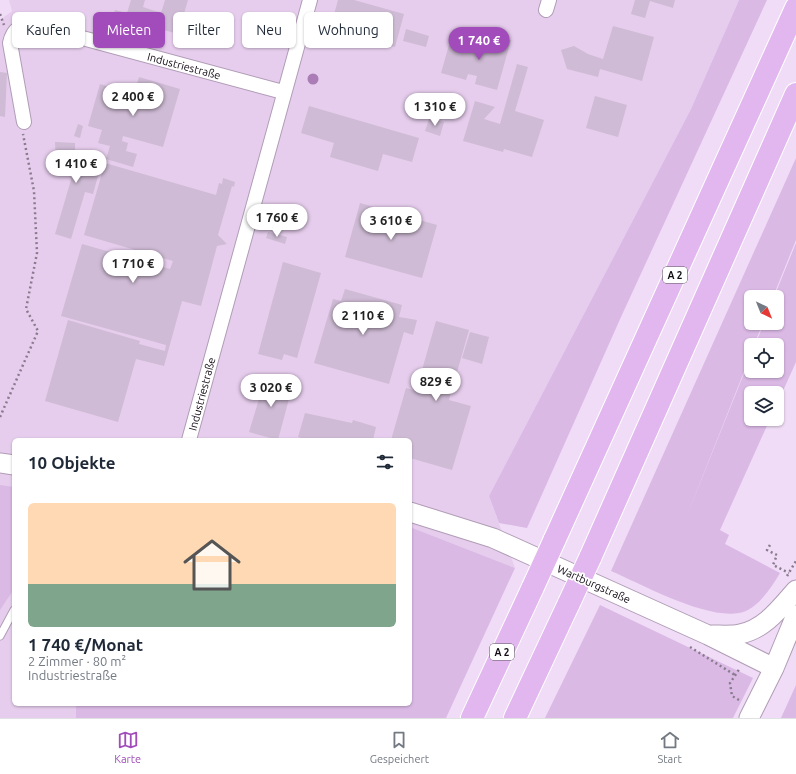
<!DOCTYPE html>
<html lang="de">
<meta charset="utf-8">
<style>
:root{--surface:#fff;--page:#f2f2f3;--text:#1f2937;--muted:#747a83;--line:#e0e1e3;--accent:#a14cba}
body{margin:0;font-family:Ubuntu,sans-serif;background:var(--page);color:var(--text);height:100vh;display:flex;flex-direction:column;font-size:15px;white-space:nowrap}
*{box-sizing:border-box;margin:0}
p{font-size:13px;color:var(--muted)}
.icon{flex:none;width:22px;height:22px;fill:none;stroke:currentColor;stroke-width:2;stroke-linecap:round;stroke-linejoin:round}
.map{position:relative;flex:1;overflow:hidden}
.panel{position:absolute;left:12px;top:438px;width:400px;height:268px;display:flex;flex-direction:column;background:var(--surface);border-radius:6px;box-shadow:0 1px 3px #0004}
.panel>*{flex:none}
.hud{position:absolute;left:12px;top:12px;width:400px;height:36px;display:flex;gap:8px}
.needle{width:26px;rotate:137deg}
.fabs{position:absolute;left:744px;top:290px;display:grid;gap:8px}
.fabs a{display:grid;place-items:center;width:40px;height:40px;border-radius:6px;background:var(--surface);box-shadow:0 1px 3px #0004;font-size:20px}
.price{position:absolute;translate:-50% -34px;padding:0 9px;border-radius:14px;background:#fff;color:#222;font-size:13px;line-height:26px;filter:drop-shadow(0 1px 2px #0008)}
.price::after{content:'';position:absolute;left:50%;top:24px;width:12px;height:9px;margin-left:-6px;background:inherit;clip-path:polygon(0 0,100% 0,50% 100%)}
.price.active{background:var(--accent);color:#fff}
ul{padding:0;list-style:none}
li{display:grid;align-content:center;gap:8px;height:212px;padding:0 16px}
li span{display:grid;place-items:center;height:124px;border-radius:6px;color:#555}
li>.icon{margin-inline-start:auto}
span .icon{width:72px;height:72px;fill:#fffc;stroke-width:1}
li b{font-size:17px}
h2{display:flex;justify-content:space-between;align-items:center;height:48px;padding:0 16px;font-size:17px}
.tag{padding:0 14px;border-radius:6px;background:var(--surface);box-shadow:0 1px 3px #0004;font-size:14px;line-height:36px}
.tag.active{background:var(--accent);color:#fff}
.dock{display:flex;justify-content:space-around;align-items:center;height:56px;border-top:1px solid var(--line);background:var(--surface);font-size:11px;color:var(--muted)}
.dock a{display:grid;justify-items:center;gap:2px}
.dock .active{color:var(--accent)}
.map>svg:first-child{display:block}
.built{fill:#e6cded}
.green{fill:#dab9e5}
.building{fill:#cfbbd5}
.lines{fill:none;stroke-linecap:round;stroke-linejoin:round}
.service-casing{stroke:#b09db6;stroke-width:9}
.minor-casing{stroke:#b09db6;stroke-width:16}
.secondary-casing{stroke:#b09db6;stroke-width:21}
.motorway-casing{stroke:#fff;stroke-width:24}
.path{stroke:#897b8d;stroke-width:2.5;stroke-dasharray:2 3;stroke-linecap:butt}
.service{stroke:#fff;stroke-width:7}
.minor{stroke:#fff;stroke-width:14}
.secondary{stroke:#fff;stroke-width:19}
.motorway{stroke:#e2b6ef;stroke-width:22}
.motorway-bridge-casing{stroke:#fff;stroke-width:24;stroke-linecap:butt}
.motorway-bridge{stroke:#e2b6ef;stroke-width:22}
.tree{fill:#ab7db7}
.labels{text-anchor:middle;stroke-width:3.5;stroke-linejoin:round;paint-order:stroke}
.shield{fill:#fff;stroke:#58545a;stroke-width:1}
.shield-label{font-size:10px;font-weight:bold;fill:#110a13}
.street-label{font-size:11px;fill:#110a13;stroke:#fff}
</style>
<div class="map">
<svg width="796" height="718" viewBox="0 0 796 718">
<rect width="100%" height="100%" fill="#f0dcf6"/>
<path class="built" d="M9 0H739L691 109 489 496 515 568 410 527V440H14V704H76V718H0V20L12 11Z"/>
<path class="green" d="M739 0H767L621 317 527 528 499 523 489 496 691 109Z
M796 158V240L773 297H751V323H763L754 345H751V354L684 523 751 356V371H777V345H755L764 323H777V297H774L796 243V362L777 404V393H751V419H770L720 530 729 535 725 544 780 573C771 588 757 610 739 613 705 619 643 585 611 571Z
M0 485 14 487V589L0 610Z
M410 527 515 568 446 718H76V704H410Z
M600 605 753 678 733 718H545Z
M796 685V718H781Z"/>
<path class="building" d="M131 0H145L143 7 161 13 165 0H188L178 34 157 28 155 34 123 25V28L110 25 115 10 127 13Z
M338 0H354L404 14 395 47 330 29Z
M635 0H675L673 8 650 1 645 18 631 14Z
M613 26 654 37 642 81 600 69 598 77 567 69 561 50 574 46 588 54 603 59Z
M406 29 429 36 426 47 403 41Z
M480 31 511 40 497 90 475 84 477 76 468 74 466 80 441 73 449 45 474 52Z
M517 64 528 67 515 111 544 120 532 157 504 149 503 152 463 141 475 101 495 107 484 119 500 124Z
M0 72 7 73 5 117 0 116Z
M139 77 180 89 163 147 123 136 122 141 128 143 126 151 137 154 133 167 106 159 110 146 98 143 102 130 88 126 100 84 134 94Z
M595 96 627 105 618 137 586 128Z
M309 106 419 138 412 162 383 154 378 171 330 157 334 143 301 133Z
M429 119 444 122 440 136 425 131Z
M78 124 83 126 80 138 74 136Z
M55 142 75 143V152L103 158 93 194 85 192 71 239 55 234 76 163 56 162Z
M105 163 216 195 219 183 222 184 223 178 235 182 234 187 232 186 218 235 227 244 217 246 201 306 182 301 164 366 136 359 118 422 45 401 68 320 140 341 139 344 165 351 166 345 61 316 82 244 170 269 173 261 84 235Z
M360 203 437 225 422 278 345 257Z
M268 232 287 237 285 244 266 238Z
M283 262 321 273 297 358 284 354 282 360 258 354Z
M345 289 402 305 399 317 417 320 413 335 404 332 389 384 314 363 333 299 341 301Z
M436 321 469 330 449 400 471 406 452 470 410 458V440H391L406 388 416 391Z
M470 332 489 337 482 364 462 358Z
M265 376 293 384 278 440 249 432 259 399 254 397 257 385 262 386Z
M305 413 352 423 353 420 376 427 373 440H308L298 437Z"/>
<g class="lines">
<g class="service-casing">
<path id="service" d="M0 636 14 610"/>
</g>
<g class="minor-casing">
<path id="minor" d="M546 10 549 0
M24 122 10 43C13 29 20 25 34 25L283 92
M189 440 310 0"/>
</g>
<g class="secondary-casing">
<path id="secondary" d="M0 463 14 465
M410 512 493 538 708 635 774 668
M712 635C721 635 732 636 740 634 765 629 780 608 796 590
M749 718 774 668 796 615"/>
</g>
<g class="motorway-casing">
<path id="motorway" d="M554 541 796 8
M590 558 796 94
M472 718 533 587
M515 718 569 603"/>
</g>
<path class="path" d="M0 14 4 25
M0 417 38 331 26 309 37 253 34 191 23 134
M770 545 767 550 777 555 773 565 789 573
M787 576 796 561
M690 647 735 675
M739 700 732 696 730 683 740 668"/>
<use href="#service" class="service"/>
<use href="#minor" class="minor"/>
<use href="#secondary" class="secondary"/>
<use href="#motorway" class="motorway"/>
<g class="motorway-bridge-casing">
<path id="motorway-bridge" d="M533 587 554 541
M569 603 590 558"/>
</g>
<use href="#motorway-bridge" class="motorway-bridge"/>
</g>
<circle class="tree" cx="313" cy="79" r="5.5"/>
<g class="labels">
<g class="shield">
<rect x="663" y="267" width="24" height="16" rx="3"/>
<rect x="490" y="644" width="24" height="16" rx="3"/>
</g>
<g class="shield-label">
<text x="675" y="279">A 2</text>
<text x="502" y="656">A 2</text>
</g>
<g class="street-label">
<text transform="translate(184 66) rotate(15)" y="4">Industriestraße</text>
<text transform="translate(202 394) rotate(-75)" y="4">Industriestraße</text>
<text transform="translate(594 584) rotate(24)" y="4">Wartburgstraße</text>
</g>
</g>
</svg>
<div class="fabs">
<a><svg class="needle" viewBox="-14 -14 28 28"><path d="M0-13l5 13h-10z" fill="#e53935"/><path d="M0 13l5-13h-10z" fill="#747a83"/></svg></a>
<a><svg class="icon" aria-label="locate" viewBox="0 0 24 24"><circle cx="12" cy="12" r="6"/><path d="M12 2v4M12 18v4M2 12h4M18 12h4"/></svg></a>
<a><svg class="icon" aria-label="layers" viewBox="0 0 24 24"><path d="M12 4l9 5-9 5-9-5zM3 14l9 5 9-5"/></svg></a>
</div>
<b class="price active" style="left:479px;top:61px">1 740 €</b>
<b class="price" style="left:133px;top:117px">2 400 €</b>
<b class="price" style="left:435px;top:127px">1 310 €</b>
<b class="price" style="left:76px;top:184px">1 410 €</b>
<b class="price" style="left:277px;top:238px">1 760 €</b>
<b class="price" style="left:391px;top:241px">3 610 €</b>
<b class="price" style="left:133px;top:284px">1 710 €</b>
<b class="price" style="left:363px;top:336px">2 110 €</b>
<b class="price" style="left:436px;top:402px">829 €</b>
<b class="price" style="left:271px;top:408px">3 020 €</b>
<div class="hud">
<a class="tag">Kaufen</a>
<a class="tag active">Mieten</a>
<a class="tag">Filter</a>
<a class="tag">Neu</a>
<a class="tag">Wohnung</a>
</div>
<section class="panel">
<h2>10 Objekte<svg class="icon" aria-label="filters" viewBox="0 0 24 24"><path d="M4 7h16M4 17h16"/><circle cx="9" cy="7" r="2"/><circle cx="15" cy="17" r="2"/></svg></h2>
<ul>
<li><span style="background:linear-gradient(#ffd9b3 65%,#7fa58c 0)"><svg class="icon" aria-label="home" viewBox="0 0 24 24"><path d="M3 11l9-7 9 7M6 9v11h12V9"/></svg></span><div><b>1 740 €/Monat</b><p>2 Zimmer · 80 m²</p><p>Industriestraße</p></div></li>
</ul>
</section>
</div>
<nav class="dock">
<a class="active"><svg class="icon" aria-label="map" viewBox="0 0 24 24"><path d="M3 6l6-2 6 2 6-2v14l-6 2-6-2-6 2zM9 4v14M15 6v14"/></svg>Karte</a>
<a><svg class="icon" aria-label="saved" viewBox="0 0 24 24"><path d="M7 4h10v16l-5-4-5 4z"/></svg>Gespeichert</a>
<a><svg class="icon" aria-label="home" viewBox="0 0 24 24"><path d="M3 11l9-7 9 7M6 9v11h12V9"/></svg>Start</a>
</nav>
